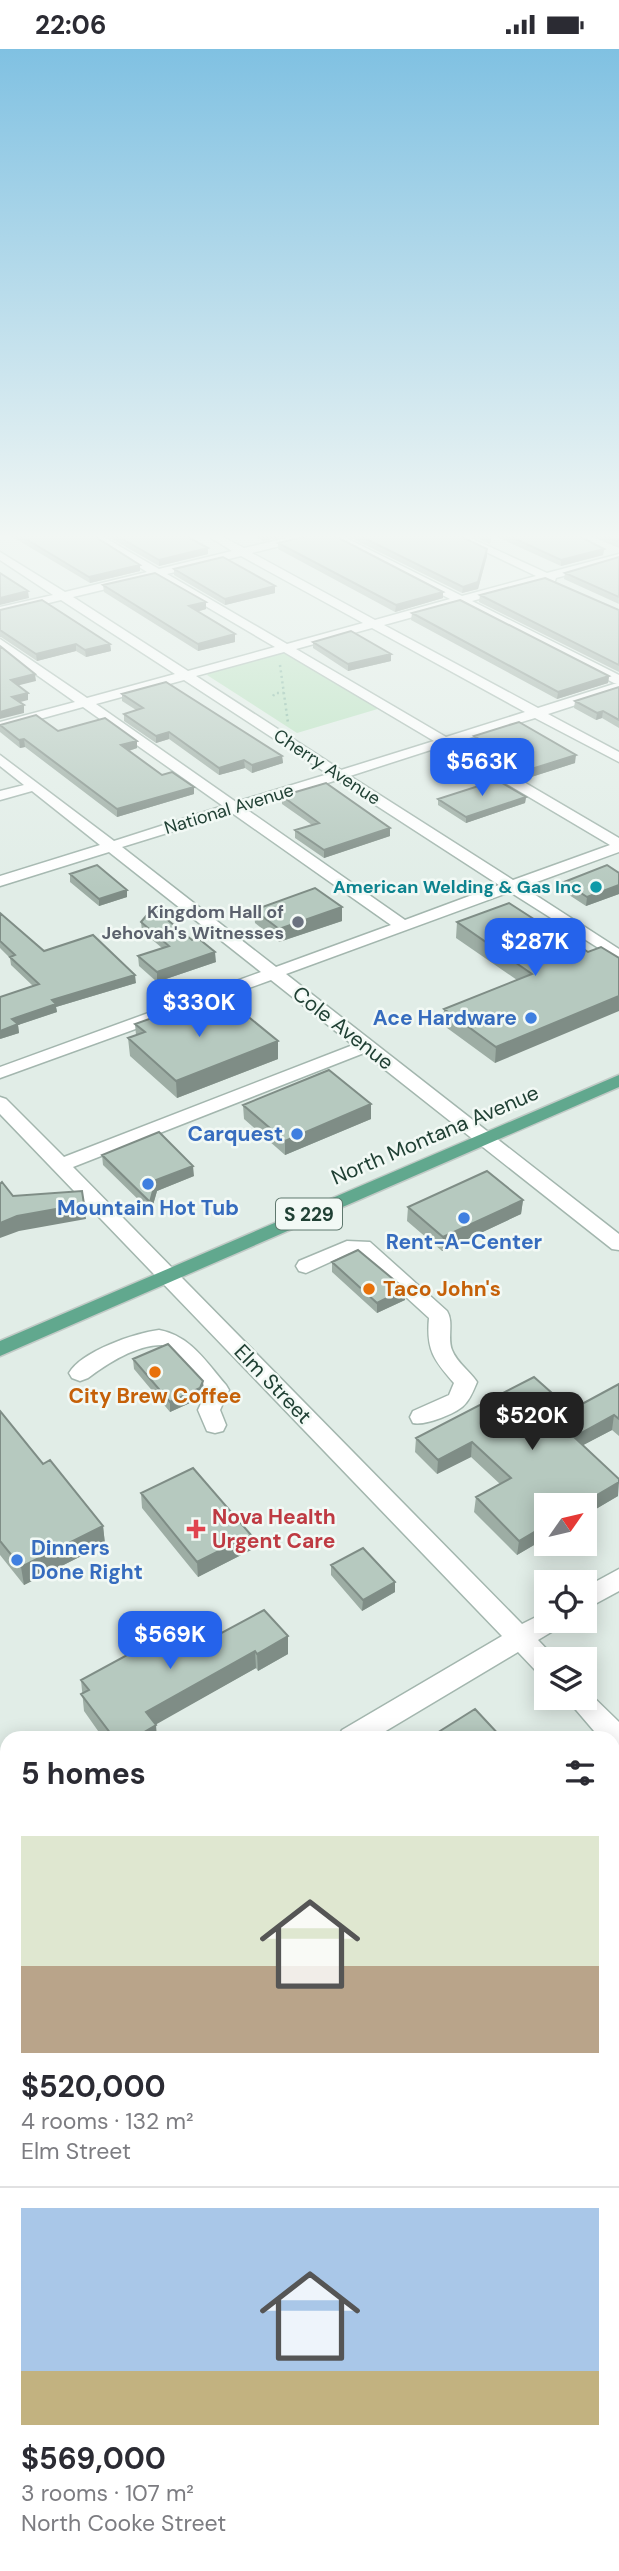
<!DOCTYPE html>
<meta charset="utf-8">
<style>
:root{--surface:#fff;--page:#f7f7f7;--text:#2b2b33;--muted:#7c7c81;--line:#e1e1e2;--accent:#2563eb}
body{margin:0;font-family:"DM Sans",sans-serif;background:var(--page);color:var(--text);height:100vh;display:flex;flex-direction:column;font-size:26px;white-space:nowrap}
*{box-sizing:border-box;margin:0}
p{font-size:23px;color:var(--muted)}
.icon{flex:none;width:38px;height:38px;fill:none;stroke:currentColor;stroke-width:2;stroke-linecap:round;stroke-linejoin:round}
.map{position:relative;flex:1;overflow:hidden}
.sheet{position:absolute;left:0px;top:1682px;width:620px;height:842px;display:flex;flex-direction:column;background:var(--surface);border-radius:21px 21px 0 0;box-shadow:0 4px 18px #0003}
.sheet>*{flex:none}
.needle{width:46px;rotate:56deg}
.controls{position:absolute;left:534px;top:1444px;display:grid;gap:14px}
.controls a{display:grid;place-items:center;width:63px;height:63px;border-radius:0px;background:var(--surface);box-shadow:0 4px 18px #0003;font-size:35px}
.price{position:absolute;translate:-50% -60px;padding:0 16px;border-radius:14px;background:var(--accent);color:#fff;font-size:23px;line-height:46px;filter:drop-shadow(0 2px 4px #0008)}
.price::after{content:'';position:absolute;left:50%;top:42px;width:21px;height:16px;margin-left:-10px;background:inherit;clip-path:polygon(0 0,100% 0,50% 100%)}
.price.current{background:#222;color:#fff}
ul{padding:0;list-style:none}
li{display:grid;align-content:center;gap:14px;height:371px;padding:0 21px}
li+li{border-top:2px solid var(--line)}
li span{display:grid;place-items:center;height:217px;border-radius:0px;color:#555}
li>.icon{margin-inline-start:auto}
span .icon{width:126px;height:126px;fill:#fffc;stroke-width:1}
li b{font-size:30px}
h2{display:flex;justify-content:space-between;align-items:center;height:84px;padding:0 21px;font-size:30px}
.status{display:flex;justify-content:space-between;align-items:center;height:49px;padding:0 35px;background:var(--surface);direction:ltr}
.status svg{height:19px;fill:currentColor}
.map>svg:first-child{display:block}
.green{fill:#b8e1bf}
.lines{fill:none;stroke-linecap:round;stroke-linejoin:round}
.minor-casing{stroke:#a3b6ae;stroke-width:3}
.major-casing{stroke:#c1cac6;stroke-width:3}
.path{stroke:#7fb49e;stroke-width:2.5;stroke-dasharray:2 3.5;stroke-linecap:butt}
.minor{fill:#fff;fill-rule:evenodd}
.major{fill:#61a88e;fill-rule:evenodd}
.wall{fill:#9dada4}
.shaded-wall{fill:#7f8d86}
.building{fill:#b6c9bf;stroke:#7f8d86;stroke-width:2}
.culture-dot{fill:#0f9aa8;stroke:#f2f9f5;stroke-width:2.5}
.worship-dot{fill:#6b7280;stroke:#f2f9f5;stroke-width:2.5}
.shop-dot{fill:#3f7fe0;stroke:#f2f9f5;stroke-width:2.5}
.food-dot{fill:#e8710a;stroke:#f2f9f5;stroke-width:2.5}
.health-dot{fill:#e0444e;stroke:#f2f9f5;stroke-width:2.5}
.labels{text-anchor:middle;stroke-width:5;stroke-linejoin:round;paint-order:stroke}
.far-street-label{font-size:18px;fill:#204034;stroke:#f2f9f5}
.far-culture-label{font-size:18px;font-weight:bold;fill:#0d838f;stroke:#f2f9f5;text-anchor:end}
.far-worship-label{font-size:18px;font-weight:bold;fill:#5b616d;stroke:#f2f9f5;text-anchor:end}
.shield{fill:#f2f9f5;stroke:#5f786e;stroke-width:2}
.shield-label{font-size:19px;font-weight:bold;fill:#204034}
.shop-label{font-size:21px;font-weight:bold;fill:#366cbe;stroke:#f2f9f5;text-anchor:end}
.street-label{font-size:21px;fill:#204034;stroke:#f2f9f5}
.food-label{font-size:21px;font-weight:bold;fill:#c56008;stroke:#f2f9f5;text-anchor:start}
.health-label{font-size:21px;font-weight:bold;fill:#be3a42;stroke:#f2f9f5;text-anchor:start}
</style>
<div class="status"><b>22:06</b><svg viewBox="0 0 49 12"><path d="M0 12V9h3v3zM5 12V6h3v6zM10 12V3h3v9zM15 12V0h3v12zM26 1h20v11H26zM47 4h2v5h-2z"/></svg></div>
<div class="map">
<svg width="619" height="2522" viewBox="0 0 619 2522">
<rect width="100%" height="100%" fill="#e1ede7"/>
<path class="green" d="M284 602 381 659 297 684 207 626 212 622Z"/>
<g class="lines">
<g class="minor-casing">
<path id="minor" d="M90 487H102L159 520 232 502 208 487H221L244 499 295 487H313L312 489 252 504 375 571 450 550 329 487H342L462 547 536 527 453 487H466L547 524 619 505V512L556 529 555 532H545L472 552 619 626V642L548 665 619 703V713L535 669 456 693 619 789V803L523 838 619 900V912L510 843 286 925 619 1185V1201L612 1200 364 1004 73 1118 522 1575 546 1563V1572H561L558 1579 538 1591 556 1610H546V1626L537 1623 518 1603 374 1689H338L342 1681 502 1587 0 1065V1048L6 1050 64 1108 353 996 271 931 0 1029V1018L261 923 109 803 0 837V827L100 796 32 742 0 751V742L24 736 0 717V706L114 792 223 757 83 658 0 681V673L75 653 0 600V590L87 649 175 625 61 551 0 566V558L53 546 0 511V503L65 543 147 523ZM241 507 363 574 287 595 167 525ZM156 528 275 598 188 622 73 548ZM460 555 614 634H617L538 659 384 576ZM372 579 525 663 446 688 296 600ZM284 603 434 692 341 721 196 627ZM184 631 328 725 236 753 96 655ZM443 697 610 796 513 831 350 727ZM337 731 499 836 405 871 246 760ZM232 764 391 876 276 918 122 798Z
M347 1192 370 1193 447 1262C454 1273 447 1289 452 1301 457 1314 470 1322 477 1333 474 1340 471 1348 466 1354 459 1364 425 1377 413 1374L410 1368 413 1362 449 1346 454 1334C434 1311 426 1301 429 1269L358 1204H350L306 1224 299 1222 296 1217 299 1212Z
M159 1281C191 1287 206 1313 226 1336L229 1341 220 1361 226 1376 223 1382 215 1384 207 1382 198 1361 207 1342 181 1312 162 1296C136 1296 108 1314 88 1329L80 1332 72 1329 69 1324C82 1302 135 1284 159 1281Z
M619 1520V1542L584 1561V1539Z
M584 1639 619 1673V1702L612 1700V1689H600L565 1648H584Z
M7 1878V1907L0 1910V1880Z
M612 2066 619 2069V2106L612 2103Z
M0 2343 7 2346V2393L0 2390Z"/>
</g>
<g class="major-casing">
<path id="major" d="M619 1026V1038L0 1307V1292Z
M0 1763 7 1765V1798L0 1796Z
M459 2516H496L499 2522H461Z"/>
</g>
<path class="path" d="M280 616 288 674
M273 647 275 644H284"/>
<use href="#minor" class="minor"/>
<use href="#major" class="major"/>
</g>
<path class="wall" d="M11 487H94L140 516V522L90 534Z
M107 487H186L208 499V505L159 517Z
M254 487H285L263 492Z
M347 487H460L487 507 478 540 462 544Z
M472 487H492L490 495Z
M495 487H579L604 500 603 506 561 517Z
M590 487H619V499Z
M278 494 443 549 395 563 278 500Z
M619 508V555L564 530 565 524Z
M174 520 275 537V544L225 556 174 526Z
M103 536 206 553V560L197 563 235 593 198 602 104 543Z
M480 546 619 561V623L479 553Z
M0 561 110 595 111 602 86 608 76 602 37 612 1 588H0Z
M412 564 609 627 608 634 557 650 411 571Z
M313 593 391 605V612L348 622 313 599Z
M619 638V679L602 669 596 671 574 659 575 652Z
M122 645 282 707 283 714 252 724 245 719 219 726 169 690 156 694 124 672V665L136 661 122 652Z
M0 676 137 692V699L129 702 162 726 194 738V745L117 768 25 698 20 699 0 683Z
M474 687 575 714 525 730 498 715V710L473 696Z
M282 747 390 779V787L324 809 295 789V781L312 776 282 755Z
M526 748 525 754 466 774 438 756V750Z
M619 824V845L586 857 563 842 564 833Z
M70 825 127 848 99 857 70 833Z
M254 861 342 872 279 893 255 874Z
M0 864 44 902 136 934 56 958 57 963 18 976 19 984 0 990 33 937 11 916 10 909 0 899Z
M141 873 192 891 216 913 157 933 139 917 138 907 162 899 142 882Z
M457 873 540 874 588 903 495 1014 443 976 444 960 517 931 456 889Z
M196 965 278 1010 177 1049 130 1007 128 989 136 986 135 975Z
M243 1056 371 1070 285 1106 244 1070Z
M102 1106 194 1127 157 1142 151 1163 103 1116Z
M523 1151 521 1165 442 1202 407 1172 408 1158Z
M332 1213 405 1251 377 1264 332 1223Z
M133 1310 204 1342 201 1349 170 1363 134 1320Z
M619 1335V1387L612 1381 583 1396 618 1447 584 1467V1456H546V1489L517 1506 474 1463 476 1448 500 1435 471 1408 437 1425 415 1403 416 1389 571 1361Z
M0 1362 43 1415 103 1477 105 1495 24 1536 0 1506Z
M141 1444 251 1501 198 1528 142 1459Z
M331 1516 395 1533V1543L362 1562 331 1526Z
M203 1594 288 1605 258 1622 256 1619 155 1675 157 1689H103L84 1662 81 1631Z
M619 1916V1965L612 1957V1921Z"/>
<path class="shaded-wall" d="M263 487H285L263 492Z
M208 499V505L159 517V511Z
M487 500V507L478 540 462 544 463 538Z
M604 500 603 506 561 517V511Z
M140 516V522L90 534 89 528Z
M275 537V544L225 556V550Z
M28 542 29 549 0 556V549Z
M443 543V549L395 563 396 556Z
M206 553V560L189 565V557Z
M235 585V593L198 602V595Z
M76 595V602L37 612 36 605Z
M110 595 111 602 86 608 85 601Z
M391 605V612L348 622V615Z
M35 625 36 632 12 638 11 631Z
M609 627 608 634 557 650 558 643Z
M28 644V651L13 655 12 648Z
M24 656V664L0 670V663Z
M603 662 602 669 596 671 597 664Z
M169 683V690L156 694V687Z
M24 690 25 698 20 699 19 691Z
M137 692V699L122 704 121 696Z
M576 706 575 714 525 730V722Z
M282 707 283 714 252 724V716Z
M244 711 245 719 219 726V719Z
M194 738V745L117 768V760Z
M526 748 525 754 466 774V768Z
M390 779V787L324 809V801Z
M619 836V845L586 857 587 848Z
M127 841V848L99 857V850Z
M342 858V872L279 893V880Z
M215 903 216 913 157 933V923Z
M135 926 136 934 56 958 57 963 18 976 19 984 0 990V981L12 970 52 951Z
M619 947V962L495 1014 496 998Z
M278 992V1010L177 1049 176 1032Z
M371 1055V1070L285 1106V1092Z
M193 1117 194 1127 157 1142 151 1163 150 1153 156 1131Z
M523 1151 521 1165 442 1202 443 1188Z
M84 1155 86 1170 19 1182 0 1189V1174L17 1167Z
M405 1240V1251L377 1264V1254Z
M203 1332 204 1342 201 1349 170 1363V1353Z
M614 1366 612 1381 572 1402 574 1388Z
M472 1393 471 1408 437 1425 438 1411Z
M619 1433 618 1447 584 1467V1456H580Z
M546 1476V1489L517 1506 519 1492Z
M103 1477 105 1495 24 1536 21 1518Z
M251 1486V1501L198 1528 197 1513Z
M395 1533V1543L362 1562 363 1551Z
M288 1587V1605L258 1622 257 1605Z
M255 1602 256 1619 148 1680 146 1663Z
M156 1676 157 1689H134Z
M7 2324V2340L5 2342 0 2329Z"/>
<path class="building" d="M21 487H94L140 516 89 528Z
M117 487H186L208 499 159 511Z
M307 487H335L443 543 396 556 278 494Z
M360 487H460L487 500 478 533 463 538Z
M509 487H579L604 500 561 511Z
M605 487H619V493Z
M223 508 275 537 225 550 174 520Z
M619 508V548L565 524Z
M0 524 28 542 0 549Z
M155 524 206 553 189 557 235 585 198 595 103 536Z
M545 529 619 561V616L480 546Z
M42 551 110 595 85 601 76 595 36 605 0 581V561Z
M460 551 609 627 558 643 412 564Z
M351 582 391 605 348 615 313 593Z
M0 597 35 625 11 631 28 644 12 648 24 656 0 663Z
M166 633 282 707 252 716 244 711 219 719 169 683 156 687 124 665 143 659 122 645Z
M619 638V671L603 662 597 664 575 652Z
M36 666 58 682 105 669 137 692 121 696 162 726 172 723 194 738 117 760 24 690 19 691 0 676Z
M519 673 576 706 525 722 499 706 504 705 474 687Z
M497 731 526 748 466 768 438 750Z
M326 734 390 779 324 801 295 781 319 774 282 747Z
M97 816 127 841 99 850 70 825Z
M607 816 619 824V836L587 848 564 833Z
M315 839 342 858 279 880 254 861Z
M509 854 540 874 543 873 588 903 601 898 619 909V947L496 998 444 960 532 925 457 873Z
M153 859 192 891 198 889 215 903 157 923 138 907 169 897 141 873Z
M0 864 44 902 93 886 135 926 52 951 56 955 12 970 18 975 0 982V948L39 935 10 908 15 906 0 892Z
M229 952 278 992 176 1032 128 989 145 983 135 975 186 957 196 965Z
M329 1021 371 1055 285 1092 243 1056Z
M159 1083 193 1117 156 1131 150 1153 102 1106Z
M487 1122 523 1151 443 1188 408 1158Z
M2 1133 13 1147 82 1142 84 1155 17 1167 0 1174V1135Z
M358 1201 405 1240 377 1254 332 1213Z
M168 1295 203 1332 200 1339 170 1353 133 1310Z
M534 1328 571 1361 619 1335V1370L614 1366 574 1388 619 1430V1433L580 1456H546V1476L519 1492 476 1448 511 1429 472 1393 438 1411 416 1389Z
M0 1362 43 1415 50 1411 103 1477 21 1518 0 1492Z
M193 1419 251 1486 197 1513 141 1444Z
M363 1499 395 1533 363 1551 331 1516Z
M264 1561 288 1587 257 1605 255 1602 146 1663 156 1676 134 1689H114L81 1645 89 1641 81 1631 186 1574 203 1594Z
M475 1660 502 1689H429Z
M619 1916V1947L612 1940V1921Z
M0 2086 7 2099V2324L0 2329Z"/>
<linearGradient id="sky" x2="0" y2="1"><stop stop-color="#80c1e2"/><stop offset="0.58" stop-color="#f2f7f4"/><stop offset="1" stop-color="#f2f7f4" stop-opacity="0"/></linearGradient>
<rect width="619" height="840" fill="url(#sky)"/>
<circle class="culture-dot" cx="596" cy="838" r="7"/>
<circle class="worship-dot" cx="298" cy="873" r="7"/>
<g class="shop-dot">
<circle cx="531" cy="969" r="7"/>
<circle cx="297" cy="1085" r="7"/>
<circle cx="148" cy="1135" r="7"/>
<circle cx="464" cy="1169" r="7"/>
<circle cx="17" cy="1511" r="7"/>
</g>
<g class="food-dot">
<circle cx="369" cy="1240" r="7"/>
<circle cx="155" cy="1323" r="7"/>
</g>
<path class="health-dot" d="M192.5 1469.5h7v7h7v7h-7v7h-7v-7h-7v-7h7z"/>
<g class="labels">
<g class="far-street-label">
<text transform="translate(327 718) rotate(33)" y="6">Cherry Avenue</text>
<text transform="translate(229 760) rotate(-17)" y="6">National Avenue</text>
</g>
<g class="far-culture-label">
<text x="582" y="844">American Welding &amp; Gas Inc</text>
</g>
<g class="far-worship-label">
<text x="284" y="869">Kingdom Hall of<tspan x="284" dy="21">Jehovah's Witnesses</tspan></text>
</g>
<rect class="shield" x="276" y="1149.5" width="66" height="31" rx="5"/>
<g class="shield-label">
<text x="309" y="1172">S 229</text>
</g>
<g class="shop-label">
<text x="517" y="976">Ace Hardware</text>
<text x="283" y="1092">Carquest</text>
<text x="148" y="1166" text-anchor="middle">Mountain Hot Tub</text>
<text x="464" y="1200" text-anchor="middle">Rent-A-Center</text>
<text x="31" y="1506" text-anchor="start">Dinners<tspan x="31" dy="24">Done Right</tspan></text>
</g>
<g class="street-label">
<text transform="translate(343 979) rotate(38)" y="7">Cole Avenue</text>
<text transform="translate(435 1086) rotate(-23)" y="7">North Montana Avenue</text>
<text transform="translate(273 1335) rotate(46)" y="7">Elm Street</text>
</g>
<g class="food-label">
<text x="383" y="1247">Taco John's</text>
<text x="155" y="1354" text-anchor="middle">City Brew Coffee</text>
</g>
<g class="health-label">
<text x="212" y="1475">Nova Health<tspan x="212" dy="24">Urgent Care</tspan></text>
</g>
</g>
</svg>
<div class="controls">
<a><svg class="needle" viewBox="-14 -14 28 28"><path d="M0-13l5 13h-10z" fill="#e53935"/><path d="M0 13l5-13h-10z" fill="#7c7c81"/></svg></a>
<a><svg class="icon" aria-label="locate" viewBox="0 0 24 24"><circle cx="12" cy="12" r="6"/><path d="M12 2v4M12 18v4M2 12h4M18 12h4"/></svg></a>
<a><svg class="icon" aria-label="layers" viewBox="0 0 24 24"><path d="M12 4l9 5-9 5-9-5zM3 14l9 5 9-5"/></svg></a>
</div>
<b class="price" style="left:482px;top:749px">$563K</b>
<b class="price" style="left:535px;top:929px">$287K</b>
<b class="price" style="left:199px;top:990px">$330K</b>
<b class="price current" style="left:532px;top:1403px">$520K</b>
<b class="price" style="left:170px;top:1622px">$569K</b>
<section class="sheet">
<h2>5 homes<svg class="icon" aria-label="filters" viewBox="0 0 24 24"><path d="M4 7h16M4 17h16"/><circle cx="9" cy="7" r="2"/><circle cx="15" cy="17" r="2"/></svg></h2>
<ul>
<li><span style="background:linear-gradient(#dfe7d0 60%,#b9a48a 0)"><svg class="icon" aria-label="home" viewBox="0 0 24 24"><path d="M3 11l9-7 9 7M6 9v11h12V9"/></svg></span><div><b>$520,000</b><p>4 rooms · 132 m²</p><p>Elm Street</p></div></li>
<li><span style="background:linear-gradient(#a9c7e8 75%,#c2b280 0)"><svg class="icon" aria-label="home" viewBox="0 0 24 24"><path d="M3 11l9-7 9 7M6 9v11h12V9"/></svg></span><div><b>$569,000</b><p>3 rooms · 107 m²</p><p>North Cooke Street</p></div></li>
</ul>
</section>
</div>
